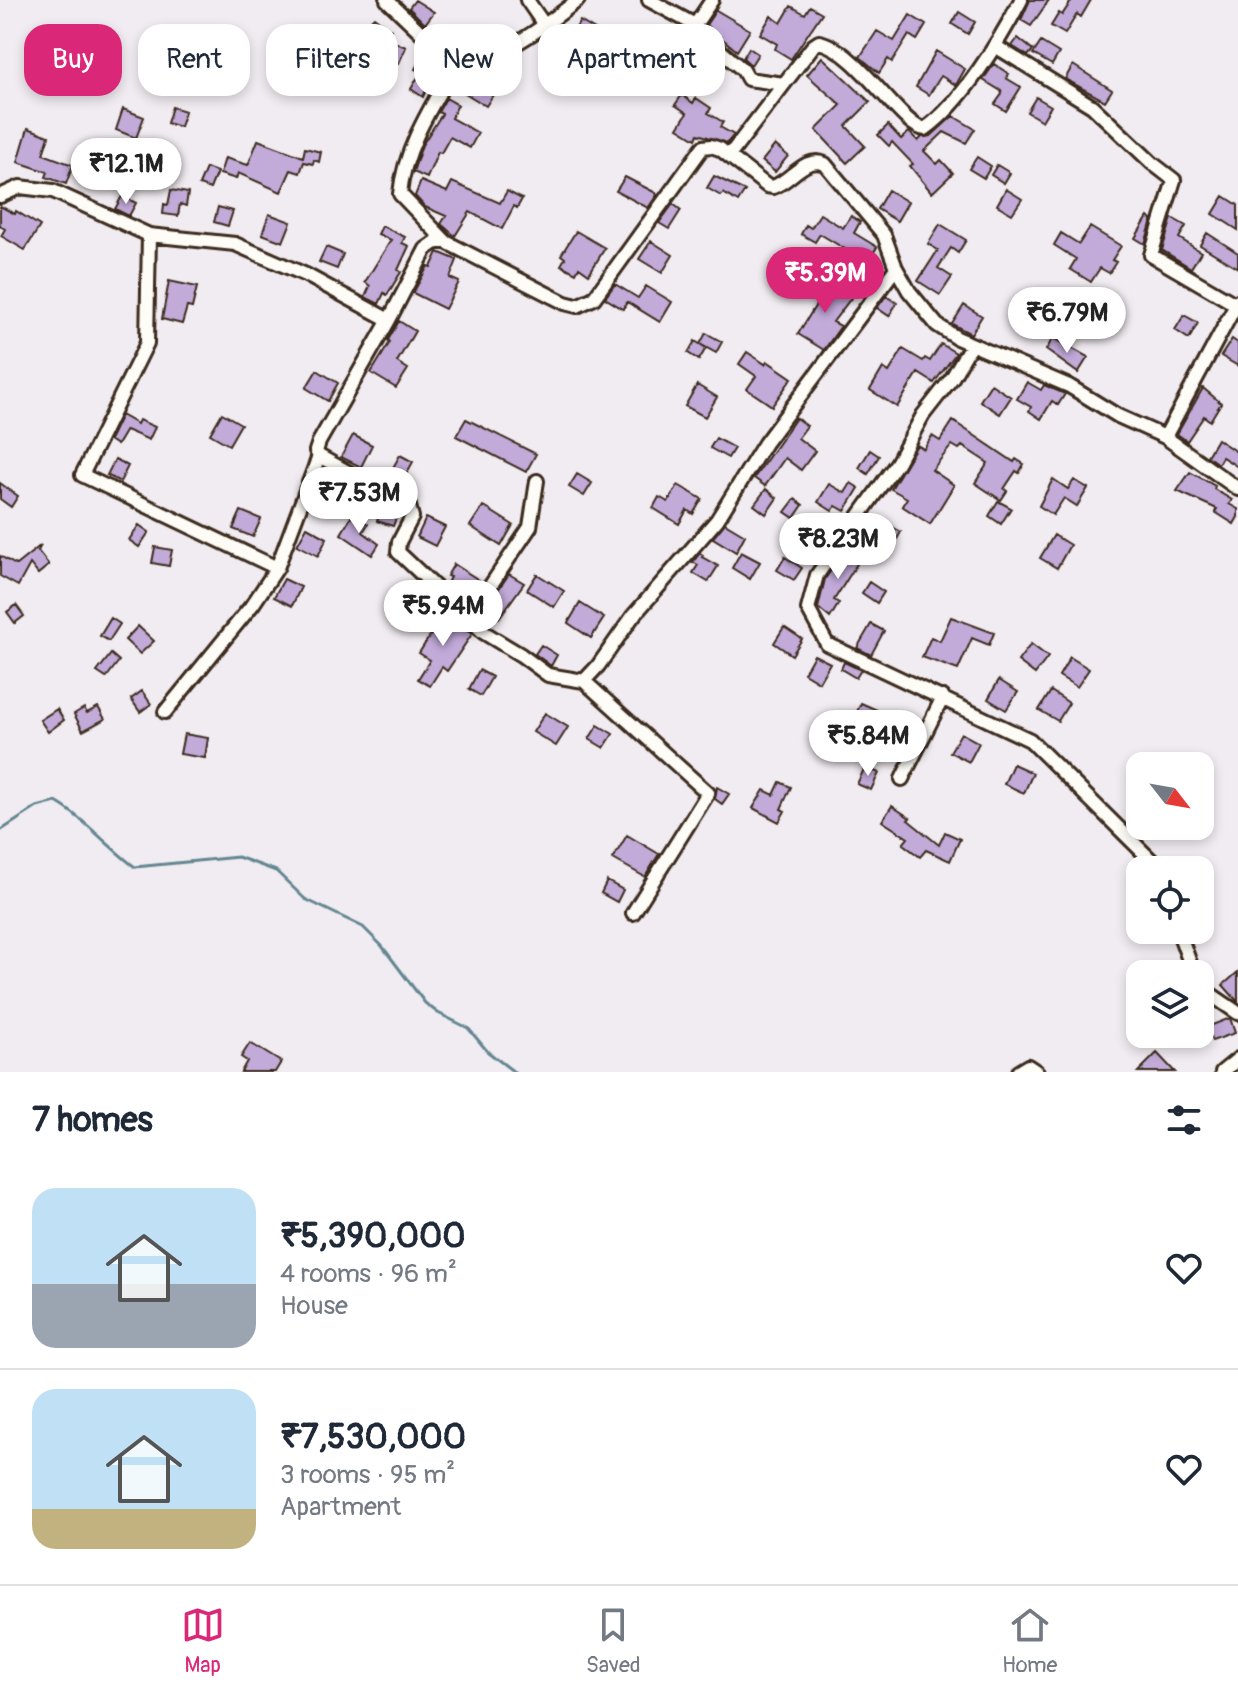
<!DOCTYPE html>
<meta charset="utf-8">
<style>
:root{--surface:#fff;--page:#f6f6f7;--text:#1f2937;--muted:#747a83;--line:#e0e1e3;--accent:#db2777}
body{margin:0;font-family:Pangolin,sans-serif;background:var(--page);color:var(--text);height:100vh;display:flex;flex-direction:column;font-size:30px;white-space:nowrap}
*{box-sizing:border-box;margin:0}
p{font-size:26px;color:var(--muted)}
.icon{flex:none;width:44px;height:44px;fill:none;stroke:currentColor;stroke-width:2;stroke-linecap:round;stroke-linejoin:round}
.map{position:relative;height:1072px;overflow:hidden}
.details{display:flex;flex-direction:column;background:var(--surface);flex:1}
.details>*{flex:none}
.banner{position:absolute;left:24px;top:24px;width:800px;height:72px;display:flex;gap:16px}
.needle{width:52px;rotate:121deg}
.controls{position:absolute;left:1126px;top:752px;display:grid;gap:16px}
.controls a{display:grid;place-items:center;width:88px;height:88px;border-radius:16px;background:var(--surface);box-shadow:0 4px 12px #0003;font-size:40px}
.price{position:absolute;translate:-50% -68px;padding:0 18px;border-radius:28px;background:#fff;color:#222;font-size:26px;line-height:52px;filter:drop-shadow(0 2px 4px #0008)}
.price::after{content:'';position:absolute;left:50%;top:48px;width:24px;height:18px;margin-left:-12px;background:inherit;clip-path:polygon(0 0,100% 0,50% 100%)}
.price.on{background:var(--accent);color:#fff}
ul{padding:0;list-style:none}
li{display:flex;align-items:center;gap:24px;height:200px;padding:0 32px}
li+li{border-top:2px solid var(--line)}
li span{display:grid;place-items:center;flex:none;width:224px;height:160px;border-radius:24px;color:#555}
li>.icon{margin-inline-start:auto}
span .icon{width:96px;height:96px;fill:#fffc;stroke-width:1}
li b{font-size:34px}
h2{display:flex;justify-content:space-between;align-items:center;height:96px;padding:0 32px;font-size:34px}
.pill{padding:0 28px;border-radius:24px;background:var(--surface);box-shadow:0 4px 12px #0003;font-size:28px;line-height:72px}
.pill.on{background:var(--accent);color:#fff}
.tabs{display:flex;justify-content:space-around;align-items:center;height:112px;border-top:2px solid var(--line);background:var(--surface);font-size:22px;color:var(--muted)}
.tabs a{display:grid;justify-items:center;gap:4px}
.tabs .on{color:var(--accent)}
.map>svg:first-child{display:block}
.lines{fill:none;stroke-linecap:round;stroke-linejoin:round}
.stream{stroke:#638691;stroke-width:3}
.building{fill:#c2aad9;stroke:#3b2a1e;stroke-width:2}
.minor-casing{stroke:#3b2a1e;stroke-width:18}
.minor{stroke:#fdfcf7;stroke-width:12}
</style>
<div class="map">
<svg width="1238" height="1072" viewBox="0 0 1238 1072">
<rect width="100%" height="100%" fill="#f1ecf1"/>
<filter id="ink" filterUnits="userSpaceOnUse"><feTurbulence type="fractalNoise" baseFrequency=".0125" numOctaves="2"/><feDisplacementMap in="SourceGraphic" scale="16" xChannelSelector="R" yChannelSelector="G"/><feConvolveMatrix kernelMatrix="1 2 1 2 8 2 1 2 1" color-interpolation-filters="sRGB"/></filter>
<g filter="url(#ink)">
<g class="lines">
<path class="stream" d="M0 831 37 807 56 802C84 818 108 847 135 867L238 857 276 871 305 899 363 927 382 946 425 1003 438 1013 468 1028 488 1052 514 1072"/>
</g>
<path class="building" d="M415 0 434 12 425 24 409 8Z
M1030 0H1049L1031 26 1021 20Z
M1072 0H1091L1081 17 1077 14 1065 34 1051 26 1059 13 1062 15Z
M791 6 805 14 810 6 822 13 791 59 775 49 777 44 760 34 771 16 781 23Z
M716 10 750 30 737 51 706 25Z
M959 12 975 22 968 34 952 24Z
M910 15 926 25 917 40 909 35 892 62 888 59 879 73 860 57 877 31 894 41Z
M374 17 391 30 385 38 406 47 399 63 386 59 388 53 360 31Z
M580 21 600 33 592 48 571 36Z
M552 38 572 50 563 66 543 54Z
M1018 38 1033 50 1028 56 1012 46Z
M1041 42 1059 53 1052 65 1033 54Z
M749 48 758 54 751 65 743 58Z
M936 51 965 69 956 85 941 76 929 95 916 87Z
M822 57 870 102 846 126 865 146 847 163 816 130 841 105 807 75Z
M421 58 437 67 423 97 411 89 421 72 415 69Z
M994 64 1009 74 1006 78 1021 87 1006 111 995 104 1002 94 1001 91 983 80Z
M1073 65 1112 90 1105 101 1065 79Z
M474 77 496 90 486 106 465 93Z
M682 95 693 103 696 98 711 108 708 113 723 122 720 127 734 135 727 143 698 134 696 139 678 128 687 113 675 105Z
M1036 97 1051 106 1042 121 1027 112Z
M446 98 458 105 451 118 478 133 470 148 450 137 441 153 438 152 427 178 413 172 422 145 442 114 438 112Z
M172 107 185 111 180 127 167 123Z
M123 109 144 117 136 138 116 130Z
M953 116 975 129 966 143 944 132 924 151 937 164 941 160 953 173 932 193 910 166 913 164 892 142 889 146 878 135 888 125 901 139 909 132 918 141 922 137 931 136Z
M28 128 49 136 43 154 73 165 66 184 46 177 48 172 18 162Z
M258 140 303 157 305 148 321 152 319 162 314 160 313 164 304 162 300 173 291 170 281 192 238 173 236 179 220 174 225 158 248 165Z
M775 145 788 156 775 172 762 161Z
M977 157 991 166 984 178 969 169Z
M154 164 171 170 168 182 150 176Z
M997 165 1010 173 1004 183 991 175Z
M206 168 217 172 210 189 199 185Z
M714 176 745 191 738 202 723 193 721 196 707 188Z
M625 177 656 193 657 195 648 208 616 191Z
M421 181 447 192 452 182 500 203 507 191 522 199 517 208 514 206 502 229 470 212 455 236 441 224 446 216 425 207 415 196Z
M1006 189 1022 199 1012 214 997 205Z
M171 190 188 193 186 206 180 204 178 216 163 214 164 204 168 205Z
M888 190 908 202 897 221 877 209Z
M122 196 136 203 129 216 115 209Z
M1224 196 1238 205V230L1213 214Z
M673 204 681 210 669 229 659 223Z
M0 206 15 214 16 211 40 226 25 250 1 236 5 229 0 226Z
M218 207 233 211 228 226 214 222Z
M269 214 291 222 283 242 262 234Z
M820 214 843 228 851 216 860 222 854 233 877 247 865 266 848 255 850 252 820 234 815 242 801 234 806 225 811 228Z
M1148 217 1152 220 1145 244 1135 238Z
M1172 218 1186 226 1179 238 1201 252 1191 268 1162 250Z
M940 224 966 240 958 253 951 248 938 268 952 277 940 295 918 281 938 250 928 244Z
M382 226 405 237 402 243 409 246 398 270 401 272 387 295 384 293 379 304 365 297 370 286 365 282 391 240 378 234Z
M1090 227 1121 246 1112 260 1116 262 1109 273 1100 268 1091 282 1070 269 1076 259 1054 245 1061 233 1079 244Z
M576 231 605 248 589 274 579 267 576 273 561 265 565 258 561 255Z
M1207 233 1238 253V268L1200 245Z
M651 241 673 255 662 273 639 259Z
M326 247 343 254 337 269 319 262Z
M438 252 457 260 450 278 459 282 445 309 413 293 428 266 431 267Z
M821 279 840 290 842 287 854 294 833 322 841 326 824 350 798 334 822 295 814 290Z
M169 281 197 287 192 308 187 307 182 324 162 319Z
M615 284 638 298 646 286 672 302 660 322 627 302 623 309 605 298Z
M886 296 897 303 889 316 877 308Z
M964 305 982 316 971 334 952 324Z
M1184 315 1198 323 1189 339 1175 330Z
M399 321 415 331 397 362 408 369 396 388 371 373 390 342 388 340Z
M706 333 722 342 716 353 700 344Z
M1053 338 1088 357 1078 373 1046 350Z
M1232 339 1238 343V366L1221 356Z
M695 341 706 348 699 360 688 353Z
M941 344 956 353 934 383 918 373 897 407 870 390 883 368 889 372 903 349 923 361 925 358 930 361Z
M747 352 765 364 767 361 792 378 772 406 747 389 756 376 739 364Z
M317 370 338 383 328 401 306 388Z
M1027 382 1041 390 1044 385 1065 394 1058 405 1052 401 1041 419 1029 411 1031 407 1017 399Z
M991 384 1011 397 1000 414 980 401Z
M697 385 717 397 705 417 685 406Z
M1203 388 1221 403 1210 421 1204 416 1187 441 1177 434Z
M222 413 241 424 229 445 210 434Z
M121 415 137 424 139 420 155 427 149 440 126 430 117 445 109 440Z
M796 418 807 426 798 438 815 451 801 470 785 458 765 486 754 478Z
M466 419 536 454 526 472 456 436Z
M953 421 1014 462 1016 459 1024 464 1019 473 1016 471 1004 489 1007 491 1001 500 975 483 988 463 962 446 959 449 952 445 932 470 954 485 930 524 902 506 907 498 891 489 917 445 924 449 932 436 940 441Z
M353 435 372 445 361 467 341 457Z
M716 438 734 448 728 458 710 448Z
M1217 439 1238 453V467L1222 457 1218 464 1207 456Z
M870 450 879 456 868 474 859 468Z
M400 455 413 462 403 480 390 473Z
M115 459 128 466 120 482 107 475Z
M1190 472 1215 486 1214 489 1232 500 1229 504 1238 509V517L1234 524 1215 512 1217 509 1177 491Z
M577 474 592 483 584 496 569 487Z
M1053 479 1068 489 1074 480 1088 488 1077 506 1064 498 1053 515 1039 506Z
M338 481 354 487 348 503 333 497Z
M0 483 18 496 11 507 0 499Z
M851 483 859 488 845 511 836 506 832 511 818 502 829 484 845 493Z
M678 485 702 499 693 514 687 510 679 524 653 508 659 497 668 502Z
M766 489 777 498 766 514 754 505Z
M795 499 803 505 794 518 785 512Z
M998 501 1011 508 1001 524 989 516Z
M384 502 399 510 393 526 377 521Z
M483 506 513 525 501 546 470 526Z
M241 511 261 519 253 537 233 529Z
M353 514 368 524 363 532 379 544 372 555 341 534Z
M426 518 445 527 435 546 417 537Z
M876 518 901 532 891 550 866 536Z
M725 523 745 535 736 552 713 538Z
M139 525 149 532 139 547 129 540Z
M307 527 327 538 318 556 297 545Z
M1054 535 1070 545 1057 568 1040 558Z
M41 545 38 551 49 565 38 574 30 564 18 586 0 576V556L16 565Z
M848 546 862 556 834 600 839 603 830 618 818 608 825 579Z
M155 547 172 550 169 566 152 563Z
M741 552 760 562 750 579 732 568Z
M700 553 703 555 702 557 718 566 708 582 693 573 698 565 693 562Z
M785 557 802 568 794 580 777 570Z
M454 564 482 582 475 592 470 589 464 601 446 585 450 577 447 576Z
M509 574 524 583 499 618 485 609Z
M537 574 564 591 554 607 527 590Z
M284 579 301 587 292 606 274 597Z
M869 582 884 592 877 603 862 593Z
M580 603 604 618 591 638 568 623Z
M16 605 24 616 15 623 7 612Z
M444 614 472 634 447 671 442 667 430 686 418 679 430 660 419 653Z
M951 617 994 633 989 645 972 638 958 670 922 657 931 637 940 641Z
M111 618 120 624 109 641 100 636Z
M871 624 884 631 871 655 857 648Z
M138 626 154 641 140 654 125 640Z
M784 627 802 639 792 655 774 643Z
M1031 644 1048 657 1035 674 1018 661Z
M541 645 557 655 551 666 535 654Z
M111 654 119 661 106 678 97 672Z
M814 655 830 663 819 682 804 673Z
M1070 657 1089 669 1077 687 1059 676Z
M844 662 861 670 856 678 841 669Z
M479 670 492 677 481 696 469 689Z
M999 680 1018 692 1006 710 988 699Z
M142 691 151 704 140 712 131 699Z
M1051 691 1069 703 1058 721 1039 710Z
M861 703 877 710 870 725 854 718Z
M98 707 105 719 83 731 74 714 84 708 87 713Z
M57 709 64 720 48 732 40 720Z
M545 713 568 727 556 746 533 732Z
M832 713 850 721 842 738 825 730Z
M598 725 613 734 604 748 589 739Z
M903 728 911 732 904 746 896 743Z
M961 733 979 743 969 762 950 752Z
M184 734 208 738 205 758 180 754Z
M850 742 866 749 860 762 844 755Z
M1013 764 1033 773 1024 793 1004 784Z
M865 767 879 773 871 790 857 784Z
M780 782 791 787 781 809 785 811 779 822 753 808 764 790 774 795Z
M717 787 729 794 722 804 715 799Z
M892 806 910 818 908 820 939 845 945 832 960 839 950 861 926 850 920 857 903 844 908 838 882 821Z
M627 835 659 854 645 877 613 859Z
M607 881 623 890 617 902 601 893Z
M1238 972V1002L1223 985Z
M1230 1018 1235 1033 1212 1041 1207 1027Z
M250 1043 281 1062 275 1072H241L247 1061 241 1057Z
M1157 1053 1175 1072H1138Z"/>
<g class="lines">
<g class="minor-casing">
<path id="minor" d="M387 0 455 65
M527 0 545 26
M649 0 695 25 701 34 743 70 748 79 784 84
M695 25 712 0
M995 46 1092 106 1152 163 1174 180 1151 255 1235 304
M455 65C503 58 541 29 578 0
M729 156 813 46 819 42C858 50 902 128 925 129 962 103 1000 40 1021 0
M0 196 20 187 53 191 149 235 235 244 306 275 389 320 426 249 436 242H446L565 303 577 306 594 298 703 147 711 146 720 149 767 186 773 187C791 181 805 155 825 164L884 235 896 268 909 291 937 325 957 338 1069 386 1118 416 1165 437 1238 301
M149 235 147 343 82 475 277 568
M446 242 400 194C404 148 433 104 455 65
M389 320 319 442 316 451 319 456 409 506 412 517 399 542 398 552 483 632 521 655 548 675 584 681 598 666 633 616 717 520 765 443 896 268
M971 345 952 378 923 415 897 463 817 575 808 609 827 644 1030 740 1153 862 1156 870
M1165 437 1238 489
M468 619 530 527 537 481
M584 681 708 793 633 913
M165 712 253 604 277 568 319 456
M902 779 943 697
M1178 930 1194 974
M1200 987 1238 1013
M1018 1072 1028 1066 1037 1072
M1222 1072 1238 1059"/>
</g>
<use href="#minor" class="minor"/>
</g>
</g>
</svg>
<div class="controls">
<a><svg class="needle" viewBox="-14 -14 28 28"><path d="M0-13l5 13h-10z" fill="#e53935"/><path d="M0 13l5-13h-10z" fill="#747a83"/></svg></a>
<a><svg class="icon" aria-label="locate" viewBox="0 0 24 24"><circle cx="12" cy="12" r="6"/><path d="M12 2v4M12 18v4M2 12h4M18 12h4"/></svg></a>
<a><svg class="icon" aria-label="layers" viewBox="0 0 24 24"><path d="M12 4l9 5-9 5-9-5zM3 14l9 5 9-5"/></svg></a>
</div>
<b class="price" style="left:126px;top:206px">₹12.1M</b>
<b class="price on" style="left:825px;top:315px">₹5.39M</b>
<b class="price" style="left:1067px;top:355px">₹6.79M</b>
<b class="price" style="left:359px;top:535px">₹7.53M</b>
<b class="price" style="left:838px;top:581px">₹8.23M</b>
<b class="price" style="left:443px;top:648px">₹5.94M</b>
<b class="price" style="left:868px;top:778px">₹5.84M</b>
<div class="banner">
<a class="pill on">Buy</a>
<a class="pill">Rent</a>
<a class="pill">Filters</a>
<a class="pill">New</a>
<a class="pill">Apartment</a>
</div>
</div>
<section class="details">
<h2>7 homes<svg class="icon" aria-label="filters" viewBox="0 0 24 24"><path d="M4 7h16M4 17h16"/><circle cx="9" cy="7" r="2"/><circle cx="15" cy="17" r="2"/></svg></h2>
<ul>
<li><span style="background:linear-gradient(#bfe0f5 60%,#9aa5b1 0)"><svg class="icon" aria-label="home" viewBox="0 0 24 24"><path d="M3 11l9-7 9 7M6 9v11h12V9"/></svg></span><div><b>₹5,390,000</b><p>4 rooms · 96 m²</p><p>House</p></div><svg class="icon" aria-label="heart" viewBox="0 0 24 24"><path d="M12 20l-8-8c-3-5 5-10 8-4 3-6 11-1 8 4z"/></svg></li>
<li><span style="background:linear-gradient(#bfe0f5 75%,#c2b280 0)"><svg class="icon" aria-label="home" viewBox="0 0 24 24"><path d="M3 11l9-7 9 7M6 9v11h12V9"/></svg></span><div><b>₹7,530,000</b><p>3 rooms · 95 m²</p><p>Apartment</p></div><svg class="icon" aria-label="heart" viewBox="0 0 24 24"><path d="M12 20l-8-8c-3-5 5-10 8-4 3-6 11-1 8 4z"/></svg></li>
</ul>
</section>
<nav class="tabs">
<a class="on"><svg class="icon" aria-label="map" viewBox="0 0 24 24"><path d="M3 6l6-2 6 2 6-2v14l-6 2-6-2-6 2zM9 4v14M15 6v14"/></svg>Map</a>
<a><svg class="icon" aria-label="saved" viewBox="0 0 24 24"><path d="M7 4h10v16l-5-4-5 4z"/></svg>Saved</a>
<a><svg class="icon" aria-label="home" viewBox="0 0 24 24"><path d="M3 11l9-7 9 7M6 9v11h12V9"/></svg>Home</a>
</nav>
